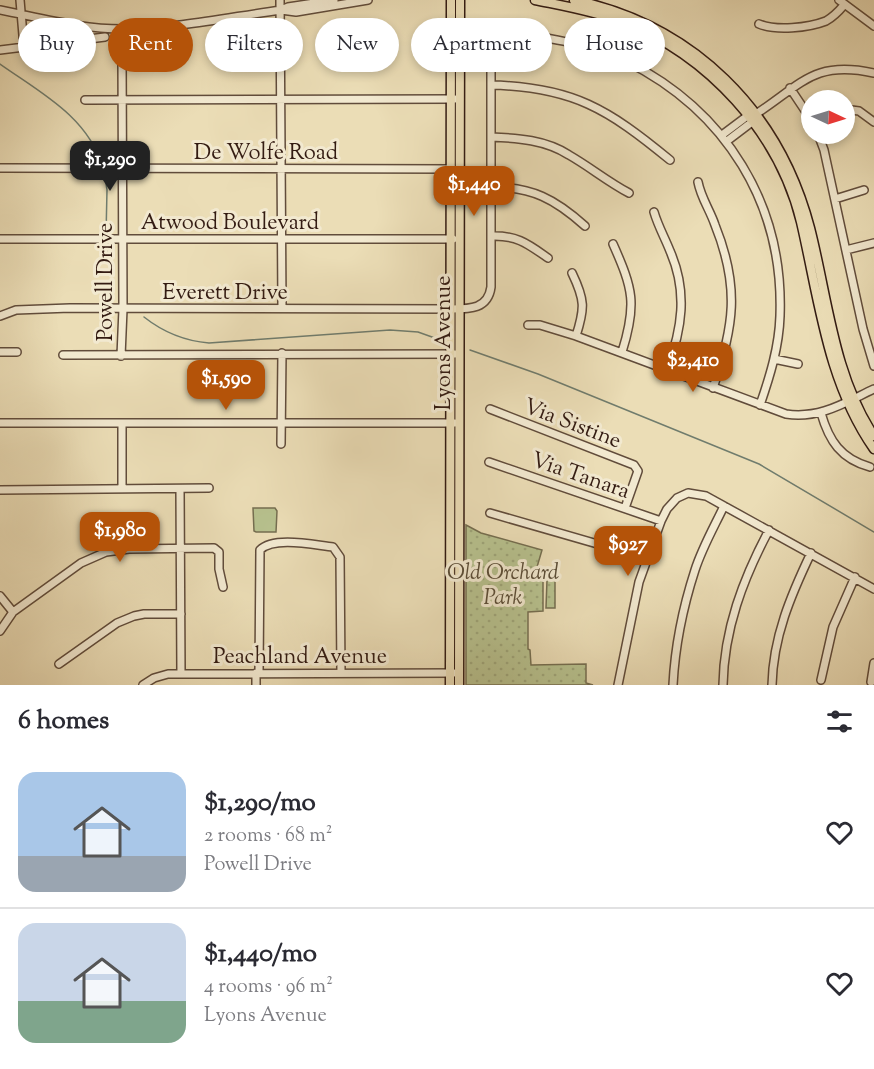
<!DOCTYPE html>
<meta charset="utf-8">
<style>
:root{--surface:#fff;--page:#f7f7f7;--text:#2b2b33;--muted:#7c7c81;--line:#e1e1e2;--accent:#b45309}
body{margin:0;font-family:"Sorts Mill Goudy",serif;background:var(--page);color:var(--text);height:100vh;display:flex;flex-direction:column;font-size:22px;white-space:nowrap}
*{box-sizing:border-box;margin:0}
p{font-size:20px;color:var(--muted)}
.icon{flex:none;width:33px;height:33px;fill:none;stroke:currentColor;stroke-width:2;stroke-linecap:round;stroke-linejoin:round}
.map{position:relative;height:685px;overflow:hidden}
.side{display:flex;flex-direction:column;background:var(--surface);flex:1}
.side>*{flex:none}
.hud{position:absolute;left:18px;top:18px;width:838px;height:54px;display:flex;gap:12px}
.needle{width:39px;rotate:94deg}
.controls{position:absolute;left:801px;top:90px;display:grid;gap:12px}
.controls a{display:grid;place-items:center;width:54px;height:54px;border-radius:50%;background:var(--surface);box-shadow:0 3px 9px #0003;font-size:30px}
.price{position:absolute;translate:-50% -51px;padding:0 14px;border-radius:12px;background:var(--accent);color:#fff;font-size:20px;line-height:39px;filter:drop-shadow(0 2px 3px #0008)}
.price::after{content:'';position:absolute;left:50%;top:36px;width:18px;height:14px;margin-left:-9px;background:inherit;clip-path:polygon(0 0,100% 0,50% 100%)}
.price.active{background:#222;color:#fff}
ul{padding:0;list-style:none}
li{display:flex;align-items:center;gap:18px;height:150px;padding:0 18px}
li+li{border-top:2px solid var(--line)}
li span{display:grid;place-items:center;flex:none;width:168px;height:120px;border-radius:18px;color:#555}
li>.icon{margin-inline-start:auto}
span .icon{width:72px;height:72px;fill:#fffc;stroke-width:1}
li b{font-size:26px}
h2{display:flex;justify-content:space-between;align-items:center;height:72px;padding:0 18px;font-size:26px}
.pill{padding:0 21px;border-radius:27px;background:var(--surface);box-shadow:0 3px 9px #0003;font-size:21px;line-height:54px}
.pill.active{background:var(--accent);color:#fff}
.map>svg:first-child{display:block}
.grass{fill:url(#grass-dots);stroke:#756e50;stroke-width:1.5}
.garden{fill:#b7c18e;stroke:#756e50;stroke-width:1.5}
.lines{fill:none;stroke-linecap:round;stroke-linejoin:round}
.stream{stroke:#707c6d;stroke-width:1.5}
.minor-casing{stroke:#614c3b;stroke-width:10}
.major-casing{stroke:#331b12;stroke-width:11}
.minor{stroke:#f2e9d0;stroke-width:7}
.major{stroke:#ebddb6;stroke-width:8}
.labels{text-anchor:middle;stroke-width:6;stroke-linejoin:round;paint-order:stroke}
.street-label{font-size:22px;fill:#331b12;stroke:#f2e9d0}
.park-label{font-size:22px;font-style:italic;fill:#5b4d37;stroke:#f2e9d0}
</style>
<div class="map">
<svg width="874" height="685" viewBox="0 0 874 685">
<defs>
<pattern id="grass-dots" width="8" height="8" patternUnits="userSpaceOnUse" patternTransform="scale(1.5)"><rect width="8" height="8" fill="#b7c18e"/><path d="M2 2h.1M6 6h.1" fill="none" stroke="#9ea579" stroke-width="1.8" stroke-linecap="round"/></pattern>
</defs>
<rect width="100%" height="100%" fill="#ebddb6"/>
<filter id="stains"><feTurbulence type="fractalNoise" baseFrequency=".00333" numOctaves="4"/><feColorMatrix values="0 0 0 0 .2 0 0 0 0 .09 0 0 0 0 .02 0 0 0 .5 -.17"/></filter>
<radialGradient id="worn" r=".72"><stop offset=".6" stop-color="#630" stop-opacity="0"/><stop offset="1" stop-color="#630" stop-opacity=".3"/></radialGradient>
<path class="grass" d="M466 525 481 533 542 550 537 567 543 570V611L528 612V649L530 650 531 665 586 664V683L593 685H466Z
M547 580H555V608H546Z"/>
<path class="garden" d="M253 508H275L277 511 276 532H256L254 531Z"/>
<g class="lines">
<path class="stream" d="M0 64C41 93 87 116 103 167
M104 171 107 190 106 235
M105 243 113 274
M144 317C163 332 185 341 209 343L390 330 418 332 446 342
M470 350 538 374 759 464 874 532"/>
<g class="minor-casing">
<path id="minor" d="M20 0 24 47
M280 0 282 308
M839 0 874 26
M0 10C41 18 85 30 127 29 178 28 230 17 281 10L288 7 334 0
M281 10 296 12 368 0
M759 24C776 31 808 28 826 21 833 17 839 11 844 5
M0 50 105 37
M491 85C573 87 608 109 670 160
M790 88 812 121
M85 100 455 99
M844 109 859 111 874 122
M756 114C802 84 814 60 874 73
M818 134 824 150 863 329 874 366
M722 135 750 114
M491 137C518 138 546 140 569 155 590 167 608 182 629 193
M727 141 756 119
M0 168 453 169
M698 182C701 198 710 210 715 225 740 287 734 327 713 388
M492 187C532 187 555 199 585 226
M835 199 864 190
M654 212C658 226 665 238 670 251 688 292 682 329 667 370
M491 236C517 235 528 244 548 258
M0 239H453
M613 244C633 289 637 304 622 352
M846 250 874 243
M572 273C585 300 585 308 576 336
M0 316 16 310 70 308 452 309C470 309 488 309 491 287V59C497 42 507 35 525 34 559 40 595 46 626 61 726 111 784 204 780 316 779 347 770 376 760 405
M528 325H540L576 336 786 414C820 419 844 403 874 389
M0 352H17
M63 355 455 354
M121 356 123 309 122 56 125 29
M774 359 798 364
M490 409 634 465 638 471 625 508
M821 413C829 441 841 459 870 467
M0 423H455
M122 423V488
M281 444 282 353
M489 462 661 521
M180 489 181 674
M0 490 209 488
M490 513 646 558
M0 596 13 612
M0 631 13 612 81 563 106 552 129 549 214 548 219 552V569L223 587
M59 664 117 623 134 616 144 614H181
M259 673 260 550C274 536 314 545 333 547L340 557 341 673
M821 680 833 627 855 577
M871 682 874 663
M143 685 154 678 168 674 454 673
M256 685V673
M618 685 639 582 661 521 667 509 677 498 688 493 706 496 874 589
M673 685C675 646 683 607 695 570 702 548 714 527 724 506
M723 685C724 629 743 579 769 530
M772 685C773 637 791 595 811 553"/>
</g>
<g class="major-casing">
<path id="major" d="M535 0C564 6 594 11 623 22 708 55 779 132 801 222 819 299 827 382 874 449
M574 0C693 25 779 110 810 228 828 298 833 374 874 436
M450 685 451 0
M459 685 460 0"/>
</g>
<use href="#minor" class="minor"/>
<use href="#major" class="major"/>
</g>
<g class="labels">
<g class="street-label">
<text x="266" y="159">De Wolfe Road</text>
<text x="230" y="229">Atwood Boulevard</text>
<text transform="translate(104 282) rotate(-90)" y="8">Powell Drive</text>
<text x="225" y="299">Everett Drive</text>
<text transform="translate(442 343) rotate(-90)" y="8">Lyons Avenue</text>
<text transform="translate(573 422) rotate(21)" y="8">Via Sistine</text>
<text transform="translate(581 474) rotate(19)" y="8">Via Tanara</text>
<text x="300" y="663">Peachland Avenue</text>
</g>
<g class="park-label">
<text x="503" y="579">Old Orchard<tspan x="503" dy="25">Park</tspan></text>
</g>
</g>
<rect width="100%" height="100%" filter="url(#stains)"/>
<rect width="100%" height="100%" fill="url(#worn)"/>
</svg>
<div class="controls">
<a><svg class="needle" viewBox="-14 -14 28 28"><path d="M0-13l5 13h-10z" fill="#e53935"/><path d="M0 13l5-13h-10z" fill="#7c7c81"/></svg></a>
</div>
<b class="price active" style="left:110px;top:192px">$1,290</b>
<b class="price" style="left:474px;top:217px">$1,440</b>
<b class="price" style="left:693px;top:393px">$2,410</b>
<b class="price" style="left:226px;top:411px">$1,590</b>
<b class="price" style="left:120px;top:563px">$1,980</b>
<b class="price" style="left:628px;top:577px">$927</b>
<div class="hud">
<a class="pill">Buy</a>
<a class="pill active">Rent</a>
<a class="pill">Filters</a>
<a class="pill">New</a>
<a class="pill">Apartment</a>
<a class="pill">House</a>
</div>
</div>
<section class="side">
<h2>6 homes<svg class="icon" aria-label="filters" viewBox="0 0 24 24"><path d="M4 7h16M4 17h16"/><circle cx="9" cy="7" r="2"/><circle cx="15" cy="17" r="2"/></svg></h2>
<ul>
<li><span style="background:linear-gradient(#a9c7e8 70%,#9aa5b1 0)"><svg class="icon" aria-label="home" viewBox="0 0 24 24"><path d="M3 11l9-7 9 7M6 9v11h12V9"/></svg></span><div><b>$1,290/mo</b><p>2 rooms · 68 m²</p><p>Powell Drive</p></div><svg class="icon" aria-label="heart" viewBox="0 0 24 24"><path d="M12 20l-8-8c-3-5 5-10 8-4 3-6 11-1 8 4z"/></svg></li>
<li><span style="background:linear-gradient(#c9d6e8 65%,#7fa58c 0)"><svg class="icon" aria-label="home" viewBox="0 0 24 24"><path d="M3 11l9-7 9 7M6 9v11h12V9"/></svg></span><div><b>$1,440/mo</b><p>4 rooms · 96 m²</p><p>Lyons Avenue</p></div><svg class="icon" aria-label="heart" viewBox="0 0 24 24"><path d="M12 20l-8-8c-3-5 5-10 8-4 3-6 11-1 8 4z"/></svg></li>
</ul>
</section>
